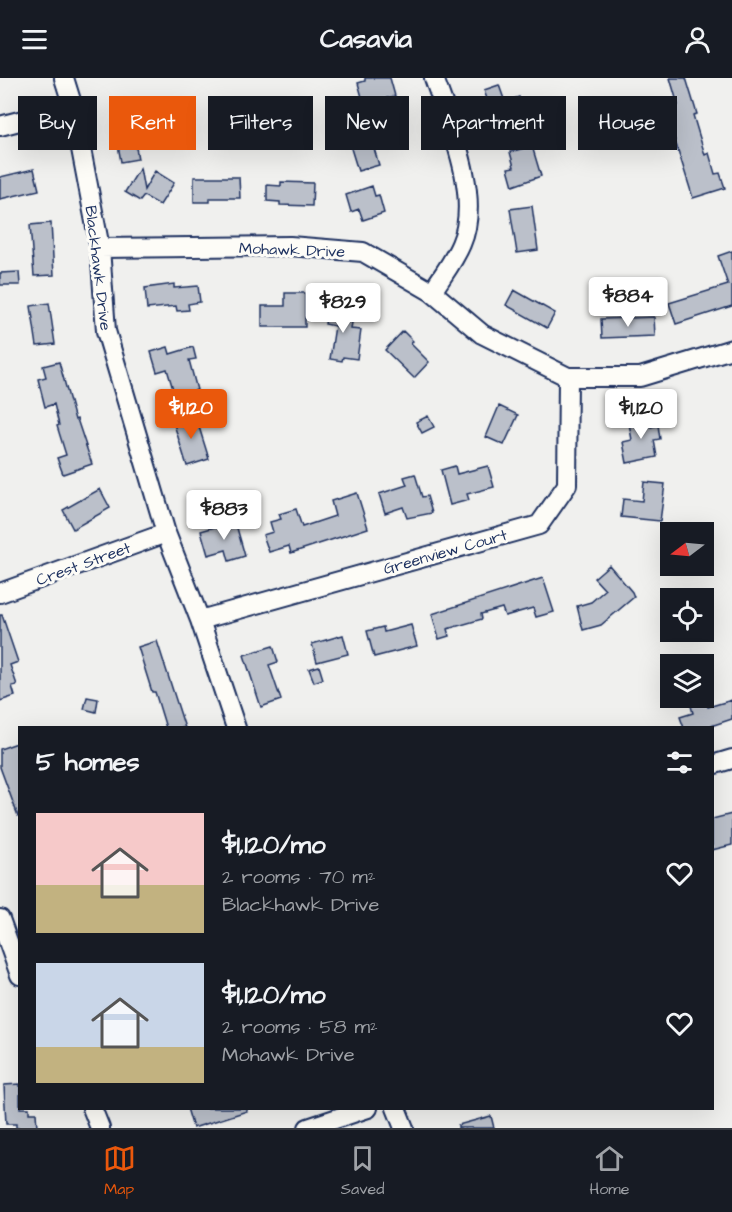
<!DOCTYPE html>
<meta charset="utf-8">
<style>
:root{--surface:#171b24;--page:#20242c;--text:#f1f3f6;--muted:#9ea1a6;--line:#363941;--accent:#ea580c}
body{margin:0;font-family:"Architects Daughter",sans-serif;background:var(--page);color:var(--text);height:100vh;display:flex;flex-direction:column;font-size:22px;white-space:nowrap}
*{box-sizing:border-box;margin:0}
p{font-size:20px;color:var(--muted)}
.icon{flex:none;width:33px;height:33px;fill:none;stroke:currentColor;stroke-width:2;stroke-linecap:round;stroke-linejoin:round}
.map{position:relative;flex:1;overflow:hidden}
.side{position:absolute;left:18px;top:648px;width:696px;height:384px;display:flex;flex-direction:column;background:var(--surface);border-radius:0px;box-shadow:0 6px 24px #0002}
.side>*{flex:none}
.banner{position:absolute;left:18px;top:18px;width:696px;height:54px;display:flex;gap:12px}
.needle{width:39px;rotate:254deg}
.fabs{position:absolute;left:660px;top:444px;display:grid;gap:12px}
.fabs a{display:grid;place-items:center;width:54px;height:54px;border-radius:0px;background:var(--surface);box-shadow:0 6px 24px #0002;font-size:30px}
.price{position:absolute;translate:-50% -51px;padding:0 14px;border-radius:6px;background:#fff;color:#222;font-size:20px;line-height:39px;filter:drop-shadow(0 2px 3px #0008)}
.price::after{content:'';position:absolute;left:50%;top:36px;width:18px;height:14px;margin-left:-9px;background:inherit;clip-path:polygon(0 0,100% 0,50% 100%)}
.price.on{background:var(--accent);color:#fff}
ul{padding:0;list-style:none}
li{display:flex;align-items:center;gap:18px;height:150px;padding:0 18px}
li span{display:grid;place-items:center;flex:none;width:168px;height:120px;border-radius:0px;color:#555}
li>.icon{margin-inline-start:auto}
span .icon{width:72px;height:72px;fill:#fffc;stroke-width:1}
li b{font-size:26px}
h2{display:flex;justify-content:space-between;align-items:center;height:72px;padding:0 18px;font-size:26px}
.pill{padding:0 21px;border-radius:0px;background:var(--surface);box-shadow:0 6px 24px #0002;font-size:21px;line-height:54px}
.pill.on{background:var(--accent);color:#fff}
header{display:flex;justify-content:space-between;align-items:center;height:78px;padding:0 18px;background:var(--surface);font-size:27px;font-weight:700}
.tabs{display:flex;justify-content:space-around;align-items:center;height:84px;border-top:2px solid var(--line);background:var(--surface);font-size:16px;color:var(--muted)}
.tabs a{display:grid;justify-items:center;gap:3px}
.tabs .on{color:var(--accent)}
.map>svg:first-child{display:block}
.building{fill:#bbc0ca;stroke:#1b2f5e;stroke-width:1.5}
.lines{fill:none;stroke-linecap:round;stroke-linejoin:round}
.minor-casing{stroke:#1b2f5e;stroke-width:22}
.minor{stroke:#fdfcf7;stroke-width:18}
.labels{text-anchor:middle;stroke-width:6;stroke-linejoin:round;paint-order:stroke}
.street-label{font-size:16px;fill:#1b2f5e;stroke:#fdfcf7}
</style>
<header><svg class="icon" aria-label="menu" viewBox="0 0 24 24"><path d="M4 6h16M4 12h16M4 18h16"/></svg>Casavia<svg class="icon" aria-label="person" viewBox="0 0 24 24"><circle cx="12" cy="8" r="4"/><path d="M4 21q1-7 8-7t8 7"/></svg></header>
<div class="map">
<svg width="732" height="1050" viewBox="0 0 732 1050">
<rect width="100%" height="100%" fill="#f0f0ee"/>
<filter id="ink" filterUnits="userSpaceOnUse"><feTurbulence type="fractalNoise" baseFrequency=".0167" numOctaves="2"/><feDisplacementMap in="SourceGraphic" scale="12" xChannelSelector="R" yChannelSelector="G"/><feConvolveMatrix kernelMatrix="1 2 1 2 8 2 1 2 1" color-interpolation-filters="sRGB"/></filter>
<g filter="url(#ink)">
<path class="building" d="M365 0H390L395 18 364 26 358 5 365 3Z
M670 0H686L697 36 693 37 705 77 709 75 715 96 720 95 725 110 693 120 665 31 678 27Z
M499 7 505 24 519 19 525 39 512 43 514 49 502 53 500 47 496 48 484 12Z
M366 44 379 87 358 93 345 51Z
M135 64 138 81 121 84 118 67Z
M532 68 541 98 513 108 508 90 514 89 510 74Z
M140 90 144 112 155 93 174 105 160 127 144 118 140 123 125 114Z
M34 91 39 112 0 121V99Z
M194 99H239L240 120H210V124H194Z
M281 104 313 105 312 128 280 127V124L267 123V107L281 108Z
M372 108 375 118 379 117 384 135 363 142 359 131 351 134 346 117Z
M532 128 538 172 517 175 510 131Z
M51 145 54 197 34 198 30 147Z
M732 173V228L676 246 669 225 728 207 718 178Z
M19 194 20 207H0V195Z
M174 206V210L198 208 200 224 188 226 189 232 177 233 176 228 147 231 145 210Z
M514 212 555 235 547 250 506 227Z
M285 215H305V249H262V228H285Z
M49 225 55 266 37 268 31 228Z
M328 228 354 232 351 251 361 252 357 281 343 279 342 283 330 281 335 248 325 246Z
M654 239 655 258 602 260 601 241Z
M403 253 413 263 411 266 429 284 414 300 385 272Z
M168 269 170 276 193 269 196 281 189 282 197 312 175 318 167 291 157 294 151 274Z
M59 284 75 342 77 341 92 386 63 396 57 380 66 377 57 348 59 347 54 326 45 329 38 301 46 299 43 288Z
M499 328 518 337 504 367 486 359Z
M195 336 209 381 187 388 173 343Z
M648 336 651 349 658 347 660 361 654 362 657 379 627 385 623 364 632 362 628 340Z
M428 338 434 349 422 355 416 344Z
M455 388 457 396 488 388 494 409 467 416 469 422 450 427 441 392Z
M415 396 422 419 427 418 432 435 407 440 403 429 385 435 379 416 407 407 404 399Z
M644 404 665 406 660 443 621 439 623 421 642 423Z
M100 411 110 430 73 451 63 432Z
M357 415 368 450 291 475 289 468 269 474 263 457 273 454 270 444 281 441 279 436 296 431 302 449 335 438 331 423Z
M235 443 245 478 229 483 226 472 208 477 201 453Z
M609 487 632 514 634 519 601 547 583 552 577 528 591 524 605 512 594 500Z
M543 500 554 534 536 539 533 530 505 538 502 530 481 536 482 541 447 551 449 558 439 561 432 536Z
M0 537H2L18 584 10 587 17 607 12 608 15 618 0 623Z
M411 547 417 568 374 579 367 553 383 549 384 554Z
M343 557 348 576 317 584 312 566Z
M157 563 175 619 185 650H166L155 614H152L138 569Z
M273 568 278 584 269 587 281 622 261 629 244 577Z
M319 588 323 601 314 604 309 591Z
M87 619 98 621 96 634 84 631Z
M732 622V641L705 650H684L680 639 693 635 691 628 706 624 708 629Z
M17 665 20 672V738H18L0 689V671Z
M732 736V767L712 772V741Z
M20 1006V1030H29V1035H36L37 1050H16V1046H6L4 1007Z
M187 1030H247V1033L193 1050Z
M491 1038 494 1050H458V1047Z"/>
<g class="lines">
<g class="minor-casing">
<path id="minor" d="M64 0 73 29 100 170 106 253 166 455 200 542 236 650
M0 48 73 29
M100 170 290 168 363 174 432 214 482 256 568 299H640L732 271
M432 214C442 198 454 183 461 166 482 118 450 47 434 0
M0 515 166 455
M200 542 539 447 567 407 568 299
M712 687 732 681
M0 841 20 897
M92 1030 100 1050
M396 1030 404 1050
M308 1050 368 1030"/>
</g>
<use href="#minor" class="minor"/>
</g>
</g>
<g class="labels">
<g class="street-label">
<text transform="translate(292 171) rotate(2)" y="6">Mohawk Drive</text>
<text transform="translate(99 190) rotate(83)" y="6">Blackhawk Drive</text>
<text transform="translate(445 473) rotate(-16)" y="6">Greenview Court</text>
<text transform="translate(83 485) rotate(-20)" y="6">Crest Street</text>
</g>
</g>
</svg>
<div class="fabs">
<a><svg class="needle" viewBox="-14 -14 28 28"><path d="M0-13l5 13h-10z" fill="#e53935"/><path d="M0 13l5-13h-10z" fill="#9ea1a6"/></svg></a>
<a><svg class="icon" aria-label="locate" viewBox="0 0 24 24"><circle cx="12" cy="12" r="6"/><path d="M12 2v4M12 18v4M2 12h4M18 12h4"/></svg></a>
<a><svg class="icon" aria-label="layers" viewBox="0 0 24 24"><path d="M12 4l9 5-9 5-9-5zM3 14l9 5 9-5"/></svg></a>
</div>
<b class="price" style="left:628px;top:250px">$884</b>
<b class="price" style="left:343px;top:256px">$829</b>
<b class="price on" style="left:191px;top:362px">$1,120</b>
<b class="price" style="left:641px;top:362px">$1,120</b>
<b class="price" style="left:224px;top:463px">$883</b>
<div class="banner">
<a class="pill">Buy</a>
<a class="pill on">Rent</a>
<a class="pill">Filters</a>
<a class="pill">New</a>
<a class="pill">Apartment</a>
<a class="pill">House</a>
</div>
<section class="side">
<h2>5 homes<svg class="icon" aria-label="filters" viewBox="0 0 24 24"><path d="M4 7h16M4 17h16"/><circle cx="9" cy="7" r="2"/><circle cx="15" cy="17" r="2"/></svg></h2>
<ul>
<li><span style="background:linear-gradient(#f6c9c9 60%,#c2b280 0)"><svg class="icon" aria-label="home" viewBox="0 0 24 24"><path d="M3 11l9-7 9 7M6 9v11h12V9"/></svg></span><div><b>$1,120/mo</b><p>2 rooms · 70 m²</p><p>Blackhawk Drive</p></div><svg class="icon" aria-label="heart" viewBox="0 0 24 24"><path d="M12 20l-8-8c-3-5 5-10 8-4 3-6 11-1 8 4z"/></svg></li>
<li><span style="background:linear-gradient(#c9d6e8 70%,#c2b280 0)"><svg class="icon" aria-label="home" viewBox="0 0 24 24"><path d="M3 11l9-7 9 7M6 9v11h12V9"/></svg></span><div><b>$1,120/mo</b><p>2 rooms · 58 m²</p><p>Mohawk Drive</p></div><svg class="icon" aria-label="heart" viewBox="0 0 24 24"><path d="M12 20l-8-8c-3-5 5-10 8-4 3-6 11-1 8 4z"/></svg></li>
</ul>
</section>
</div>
<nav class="tabs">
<a class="on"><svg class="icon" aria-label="map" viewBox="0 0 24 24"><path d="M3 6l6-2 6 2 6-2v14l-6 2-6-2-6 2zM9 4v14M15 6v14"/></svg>Map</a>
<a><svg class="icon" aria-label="saved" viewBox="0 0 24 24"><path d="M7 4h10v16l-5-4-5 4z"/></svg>Saved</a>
<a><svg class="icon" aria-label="home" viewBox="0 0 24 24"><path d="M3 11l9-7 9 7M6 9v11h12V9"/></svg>Home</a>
</nav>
